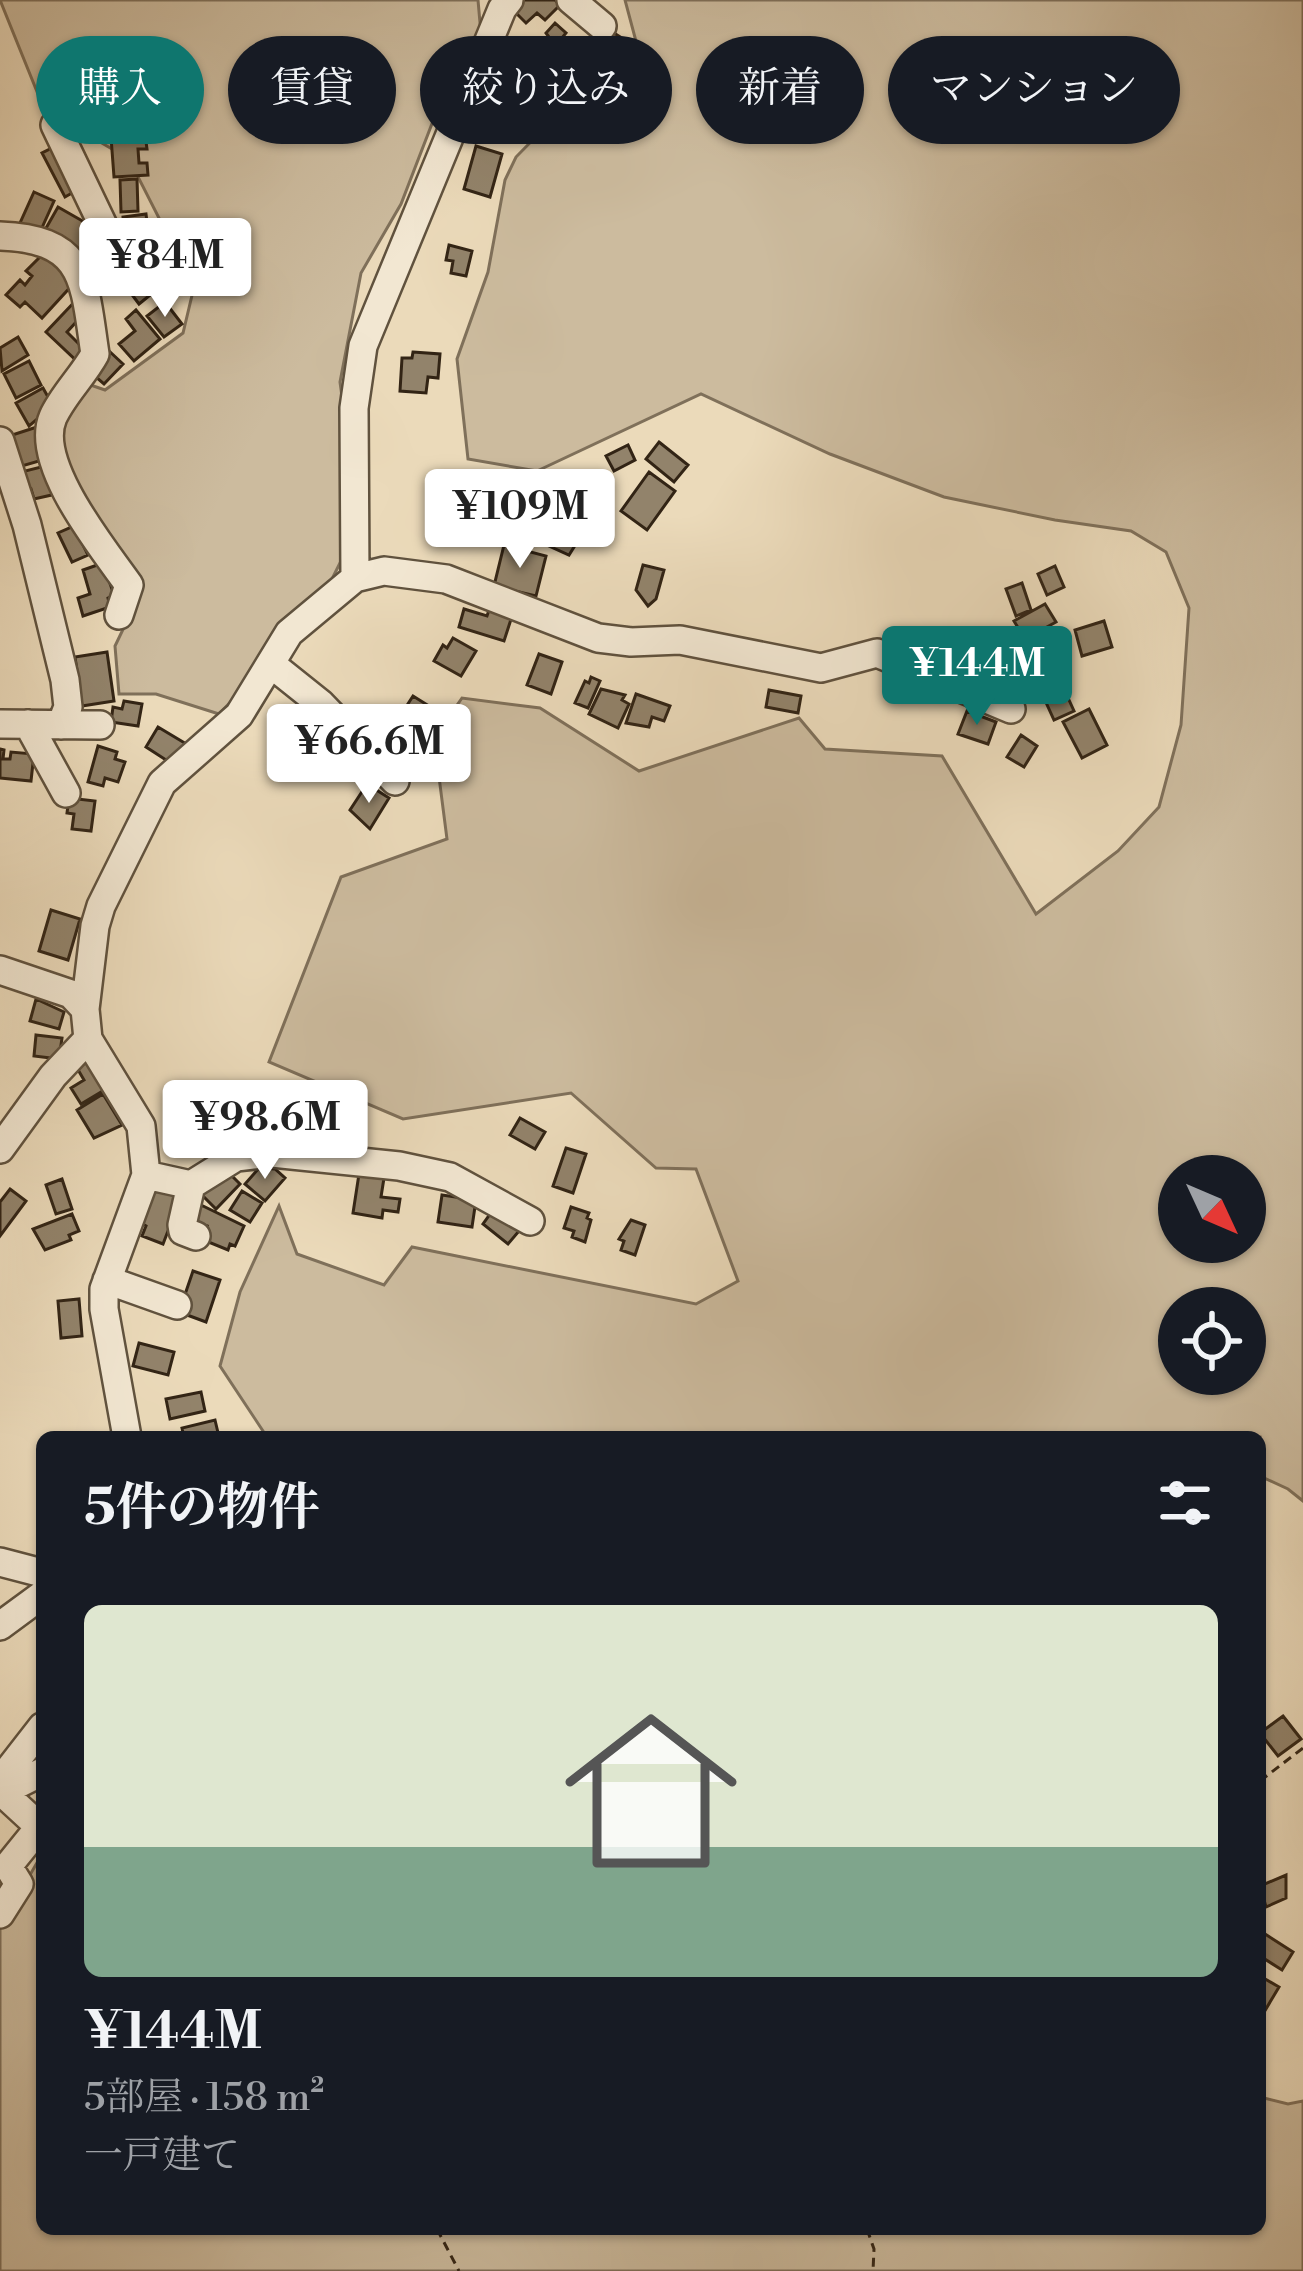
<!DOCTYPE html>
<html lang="ja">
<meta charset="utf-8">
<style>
:root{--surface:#171b24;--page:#20242c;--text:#f1f3f6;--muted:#9ea1a6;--accent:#0f766e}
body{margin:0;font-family:"Libre Bodoni","Noto Serif JP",serif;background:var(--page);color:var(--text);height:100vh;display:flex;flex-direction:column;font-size:45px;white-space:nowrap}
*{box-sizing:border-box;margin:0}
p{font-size:39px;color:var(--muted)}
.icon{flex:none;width:66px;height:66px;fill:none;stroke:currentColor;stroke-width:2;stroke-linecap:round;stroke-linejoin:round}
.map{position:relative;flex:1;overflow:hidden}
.panel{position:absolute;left:36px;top:1431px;width:1230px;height:804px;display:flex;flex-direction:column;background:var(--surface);border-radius:18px;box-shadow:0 3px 9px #0004}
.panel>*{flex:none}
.guide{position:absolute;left:36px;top:36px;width:1233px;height:108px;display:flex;gap:24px}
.needle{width:78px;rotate:134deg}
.fabs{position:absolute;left:1158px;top:1155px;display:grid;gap:24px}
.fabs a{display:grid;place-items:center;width:108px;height:108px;border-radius:50%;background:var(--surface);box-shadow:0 3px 9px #0004;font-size:60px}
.price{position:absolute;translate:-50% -102px;padding:0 27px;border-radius:12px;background:#fff;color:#222;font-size:39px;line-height:78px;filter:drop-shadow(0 3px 6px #0008)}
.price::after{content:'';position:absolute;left:50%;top:72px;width:36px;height:27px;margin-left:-18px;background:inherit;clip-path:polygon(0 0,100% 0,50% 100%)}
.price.selected{background:var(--accent);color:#fff}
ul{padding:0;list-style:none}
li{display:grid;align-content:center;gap:24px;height:636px;padding:0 48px}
li span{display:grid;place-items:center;height:372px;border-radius:18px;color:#555}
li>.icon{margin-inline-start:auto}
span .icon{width:216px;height:216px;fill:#fffc;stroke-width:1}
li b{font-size:51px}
h2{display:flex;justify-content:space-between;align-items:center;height:144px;padding:0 48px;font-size:51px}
.chip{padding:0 42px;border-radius:54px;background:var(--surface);box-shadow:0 3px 9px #0004;font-size:42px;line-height:108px}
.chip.selected{background:var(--accent);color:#fff}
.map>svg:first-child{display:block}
.green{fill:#ccbb9e;stroke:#7f705a;stroke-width:3;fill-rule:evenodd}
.building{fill:#92836b;stroke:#322415;stroke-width:3}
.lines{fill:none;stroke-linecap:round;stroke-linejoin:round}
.minor-casing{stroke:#60523e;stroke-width:32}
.path{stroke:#322415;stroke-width:3;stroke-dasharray:9 6;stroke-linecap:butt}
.minor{stroke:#f2e7d2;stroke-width:27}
</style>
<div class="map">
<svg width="1303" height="2271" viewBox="0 0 1303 2271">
<rect width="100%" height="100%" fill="#ebdaba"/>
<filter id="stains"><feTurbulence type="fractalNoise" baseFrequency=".00167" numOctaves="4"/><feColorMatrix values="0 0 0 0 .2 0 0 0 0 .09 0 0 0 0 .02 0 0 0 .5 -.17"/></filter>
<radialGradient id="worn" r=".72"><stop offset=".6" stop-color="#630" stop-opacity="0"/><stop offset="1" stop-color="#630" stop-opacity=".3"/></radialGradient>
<path class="green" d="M0 0H478L481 34 450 77 401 204 361 273 340 382 346 426 342 559 324 595 285 618 243 689 219 714 156 694H119L115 646 128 619 108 539 59 454 61 412 82 382 105 390 183 333 194 287 129 159 44 109Z
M625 0H1303V1501L1288 1489 1260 1476V1437H267L220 1366 240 1292 279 1206 297 1254 384 1285 412 1247 696 1304 738 1281 696 1169 656 1168 571 1093 403 1119 269 1062 341 877 447 839 434 738 462 698 540 708 639 771 799 718 825 749 942 756 1036 914 1118 851 1159 807 1181 725 1189 608 1166 552 1131 531 1055 520 944 497 830 454 701 394 537 471 468 459 457 359 488 272 505 180 516 157 565 107 640 80 641 60ZM1179 1176H1245V1242H1179ZM1179 1308H1245V1374H1179Z
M42 1854V2229H1260V2097L1288 2104 1303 2101V2271H0V1927Z"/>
<path class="building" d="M517 0H555L560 5 545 20 537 13 526 23 510 7Z
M555 23 566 33 561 39 568 45 550 66 533 51 549 37 546 33Z
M614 33 639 49 620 78 595 62Z
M585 64 595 86 572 96 562 75Z
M539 70 562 86 559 90 563 94 550 107 526 84Z
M523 86 545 109 518 136 499 116Z
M137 109 138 131 100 132 99 111Z
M145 134 147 149H138L139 163H147L148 175 114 177 111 137Z
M56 146 79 189 65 197 42 153Z
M476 146 502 154 490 197 464 189Z
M137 179 138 211 121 212 120 180Z
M34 192 54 201 40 232 20 223Z
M58 207 100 231 87 254 45 230Z
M146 214 149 239 155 238 156 246 133 249 131 231H124L123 217Z
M449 245 472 251 466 276 451 273 453 261 446 260Z
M44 253 75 282 42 318 25 302 20 307 6 295 20 280 25 285 32 276 26 271Z
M158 264 178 289 168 297 160 287 139 304 127 288Z
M80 296 77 321 67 332 89 354 80 364 46 332Z
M165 302 182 324 164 337 147 316Z
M136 310 160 339 134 361 119 344 135 331 126 319Z
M18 337 28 355 2 371 0 348Z
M108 350 123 364 104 384 89 371Z
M413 352 440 354 438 378 428 377 426 393 400 391 402 358H412Z
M29 361 41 385 16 398 4 374Z
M43 388 53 406 29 426 16 403Z
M37 427 46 459 15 468 6 437Z
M659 442 688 465 674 482 646 459Z
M628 445 635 460 614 471 606 456Z
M49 465 56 494 34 499 31 489 26 491 21 472Z
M580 472 584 491 559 496 556 477Z
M649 472 675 491 647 530 621 511Z
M569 520 586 528 569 555 549 546 559 523 567 526Z
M74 526 88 555 72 562 58 533Z
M504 545 546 556 536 596 494 586Z
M103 563 114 595 108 598 110 607 83 616 78 598 90 594 83 570Z
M643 565 664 570 656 599 648 606 636 590Z
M1055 566 1064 587 1047 595 1038 574Z
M1022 583 1031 610 1016 616 1006 589Z
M1045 604 1056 622 1025 639 1014 621Z
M490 607 513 613 504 641 459 627 464 609 487 616Z
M1104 621 1112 647 1082 656 1075 630Z
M1047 628 1056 643 1022 663 1014 650Z
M1014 629 1022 643 1001 655 993 641Z
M453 638 476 651 461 676 434 661 443 645 447 648Z
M910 643 949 656 944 670 905 658Z
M107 652 114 701 82 706 75 657Z
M539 654 562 662 551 694 527 685Z
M993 654 1023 688 1010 700H996L971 672Z
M591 677 600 681 588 708 575 703 585 681 589 683Z
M601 689 625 695 622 700 629 704 618 728 589 714Z
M1064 689 1074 711 1054 720 1044 698Z
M769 690 801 696 798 713 766 707Z
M636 694 670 706 664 721 652 717 649 727 626 723Z
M413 696 429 706 412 739 393 727Z
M124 701 142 704 138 726 111 722 113 707 122 709Z
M1089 709 1107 745 1082 758 1063 722Z
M967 711 996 722 988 744 958 734Z
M158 727 188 745 181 757 166 760 146 747Z
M1021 735 1037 746 1024 767 1007 757Z
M404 736 418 743 407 765 393 758Z
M98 746 117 752 115 759 125 762 118 782 105 778 103 786 88 782Z
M0 749 4 750 3 759H10L11 752 34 754 31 781 0 778Z
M367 784 389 798 370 829 350 810Z
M69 798 95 801 91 831 72 829 74 814 67 813Z
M51 910 80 919 68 960 39 951Z
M36 999 64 1012 59 1029 30 1021Z
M36 1035 62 1038 59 1059 34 1056Z
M88 1061 106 1089 81 1104 71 1088 84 1080 77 1068Z
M103 1094 122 1125 94 1138 77 1110Z
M520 1118 545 1132 535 1149 510 1135Z
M566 1148 586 1154 573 1193 553 1186Z
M259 1168 275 1169 285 1178 265 1201 245 1184Z
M230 1174 240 1184 216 1209 200 1193Z
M359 1174 384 1178 381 1197 400 1199 398 1212 383 1210 382 1218 353 1213Z
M62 1179 72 1209 56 1214 46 1185Z
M10 1189 26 1201 0 1236V1202Z
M155 1189 181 1197 163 1244 142 1236 146 1226 141 1223Z
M242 1191 262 1203 250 1222 230 1210Z
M442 1195 476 1200 472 1227 438 1222Z
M201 1205 244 1226 235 1246 230 1244 228 1250 201 1239 207 1226 195 1222Z
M571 1207 589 1213 587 1218 591 1220 585 1242 572 1237 574 1231 564 1228Z
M493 1210 519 1231 508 1244 483 1224Z
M72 1214 79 1231 69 1235 71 1240 45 1250 33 1229Z
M631 1220 645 1225 635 1255 621 1250 624 1241 619 1239Z
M193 1271 220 1280 206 1322 179 1312Z
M79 1299 82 1336 61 1338 58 1301Z
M139 1343 174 1352 168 1375 133 1366Z
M201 1392 205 1411 170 1419 166 1399Z
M215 1420 219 1437H184L182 1428Z
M1283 1716 1301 1739 1278 1756 1260 1733Z
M1286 1875V1898L1266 1907 1260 1886Z
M1262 1932 1293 1952 1282 1970 1260 1956Z
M1260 1976 1279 1987 1260 2019Z"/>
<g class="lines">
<g class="minor-casing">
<path id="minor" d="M571 0 602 26
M55 125 111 242 104 256 82 275
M0 236C87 239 84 282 95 354 83 376 63 395 53 417 33 463 103 548 129 585L119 615
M0 441 27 525 65 680 68 707 61 725
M355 578 354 408 363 346 502 9 509 0
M271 664 321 704 395 781
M0 724 100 725
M28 724 66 793
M0 970 71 994 85 1009 88 1039 141 1126 146 1175 104 1289V1309L127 1437
M85 1009 95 926 101 906 162 783 239 715 289 633 355 578 384 571 446 579 598 638 631 642 680 640 821 668 877 653 1011 709
M0 1149 53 1076 88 1039
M146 1175 191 1185 236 1157 272 1153 399 1166 450 1177 530 1221
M191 1185 182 1225 183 1231 196 1236
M107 1280 177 1305
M0 1562 42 1573
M0 1626 42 1595
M0 1781 42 1727
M0 1793 42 1772
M4 1794 42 1829
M0 1914 19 1884 8 1866 38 1829"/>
</g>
<path class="path" d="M1260 1781 1303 1748
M437 2229 459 2271
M867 2229 874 2249 873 2271"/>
<use href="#minor" class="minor"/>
</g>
<rect width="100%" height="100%" filter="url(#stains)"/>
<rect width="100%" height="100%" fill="url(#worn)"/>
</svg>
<div class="fabs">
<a><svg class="needle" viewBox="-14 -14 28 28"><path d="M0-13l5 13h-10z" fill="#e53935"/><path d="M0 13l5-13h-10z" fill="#9ea1a6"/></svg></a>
<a><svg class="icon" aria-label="locate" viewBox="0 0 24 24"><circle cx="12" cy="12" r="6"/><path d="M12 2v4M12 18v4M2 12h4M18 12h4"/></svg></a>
</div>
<b class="price" style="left:165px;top:320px">¥84M</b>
<b class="price" style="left:520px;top:571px">¥109M</b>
<b class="price selected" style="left:977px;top:728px">¥144M</b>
<b class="price" style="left:369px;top:806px">¥66.6M</b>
<b class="price" style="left:265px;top:1182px">¥98.6M</b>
<div class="guide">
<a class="chip selected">購入</a>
<a class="chip">賃貸</a>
<a class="chip">絞り込み</a>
<a class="chip">新着</a>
<a class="chip">マンション</a>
</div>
<section class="panel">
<h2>5件の物件<svg class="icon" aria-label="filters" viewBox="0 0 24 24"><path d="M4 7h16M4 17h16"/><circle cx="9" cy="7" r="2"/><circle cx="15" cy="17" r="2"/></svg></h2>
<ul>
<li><span style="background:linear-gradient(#dfe7d0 65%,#7fa58c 0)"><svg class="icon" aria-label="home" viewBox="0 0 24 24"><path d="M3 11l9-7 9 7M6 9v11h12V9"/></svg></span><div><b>¥144M</b><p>5部屋 · 158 m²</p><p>一戸建て</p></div></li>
</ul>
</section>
</div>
